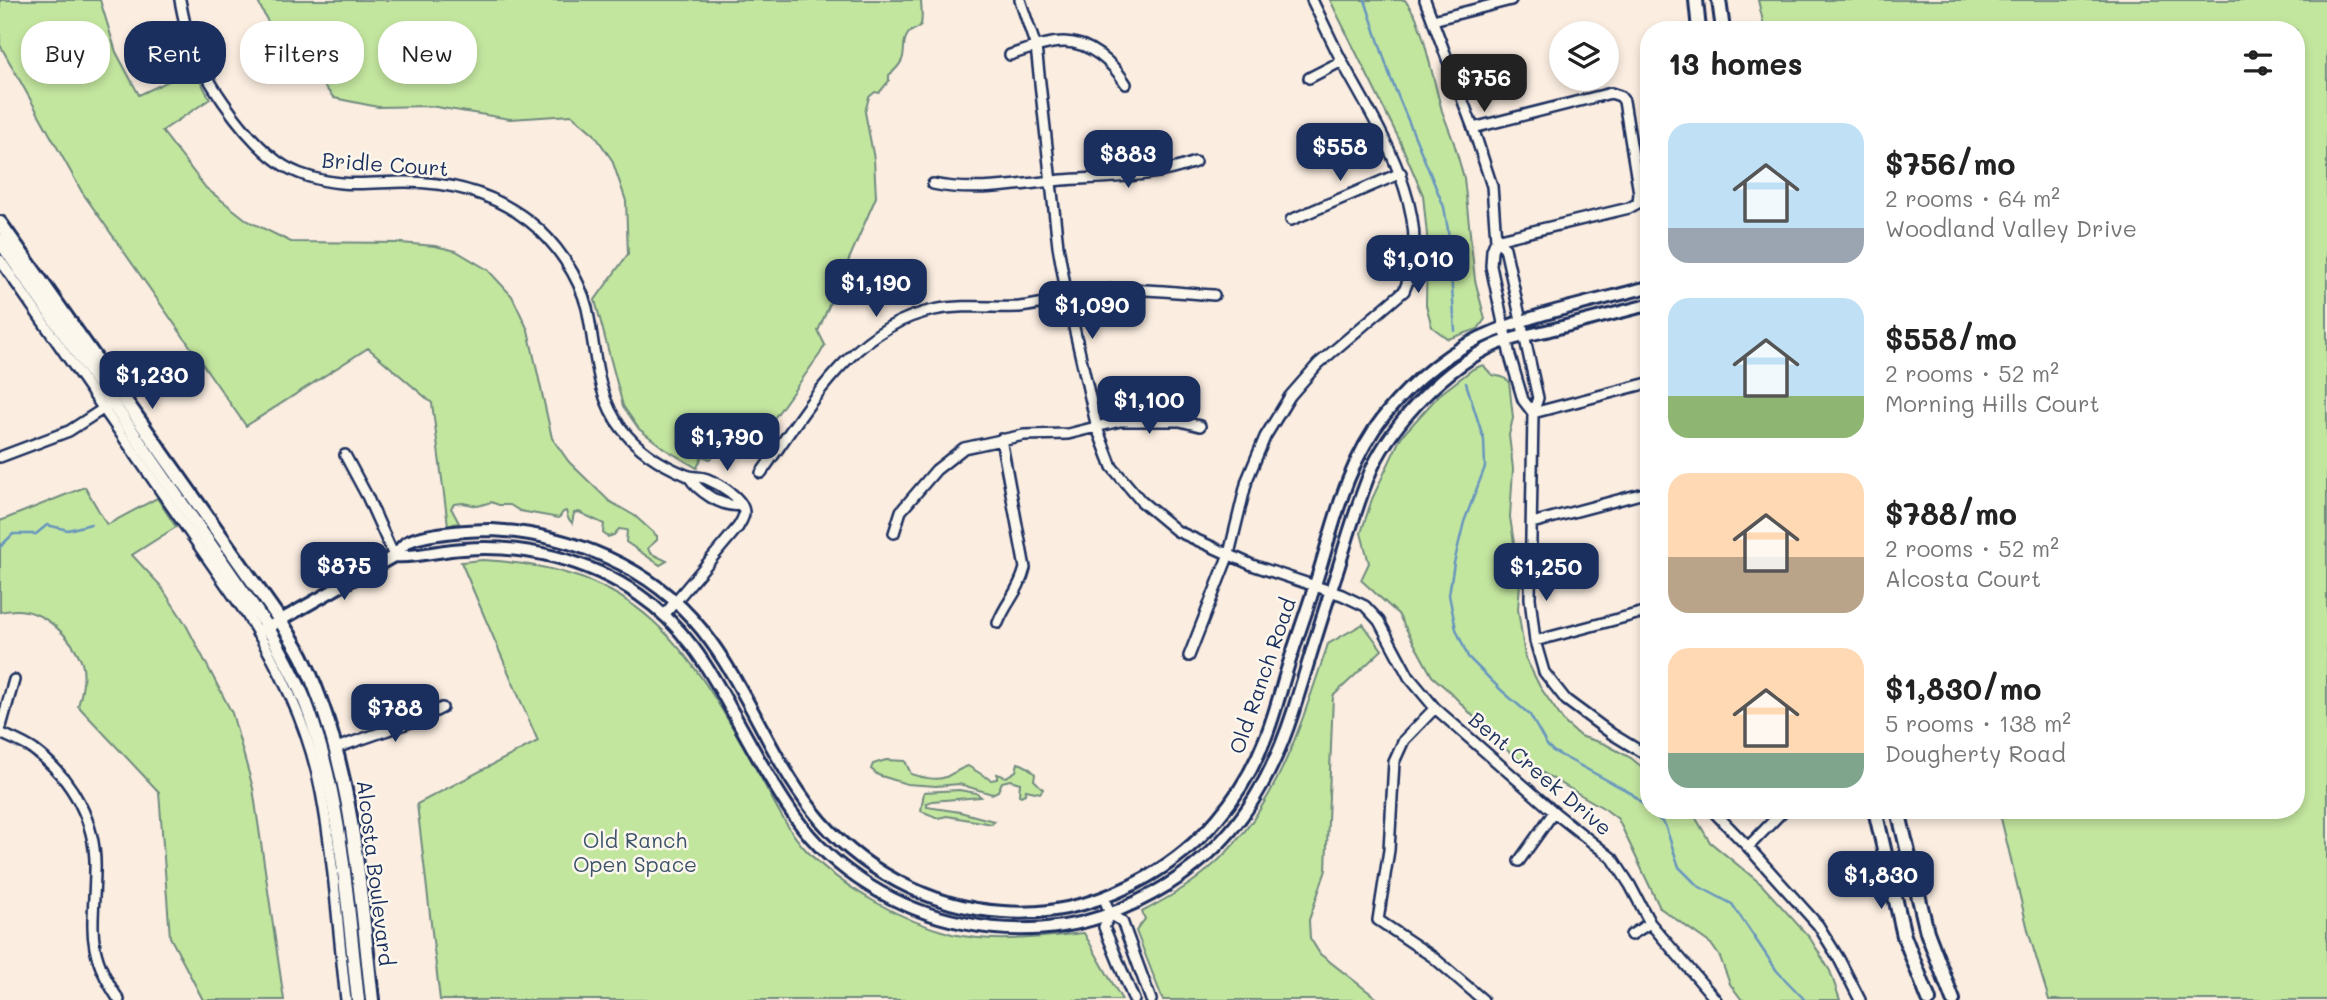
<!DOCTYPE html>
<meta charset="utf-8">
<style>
:root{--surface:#fff;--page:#f6f6f6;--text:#222;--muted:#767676;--accent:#1b2f5e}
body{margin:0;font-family:Mali,sans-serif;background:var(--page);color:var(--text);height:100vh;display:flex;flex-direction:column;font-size:26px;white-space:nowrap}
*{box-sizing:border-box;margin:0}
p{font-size:23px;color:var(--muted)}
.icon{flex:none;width:38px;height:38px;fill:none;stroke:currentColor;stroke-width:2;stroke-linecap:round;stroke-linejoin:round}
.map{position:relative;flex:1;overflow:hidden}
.side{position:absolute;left:1640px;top:21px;width:665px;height:798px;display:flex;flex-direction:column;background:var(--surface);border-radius:28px;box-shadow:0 4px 10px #0003}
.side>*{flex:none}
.top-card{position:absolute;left:21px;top:21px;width:665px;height:63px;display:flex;gap:14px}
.controls{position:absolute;left:1549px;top:21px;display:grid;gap:14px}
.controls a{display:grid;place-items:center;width:70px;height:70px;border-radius:50%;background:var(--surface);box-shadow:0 4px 10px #0003;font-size:35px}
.price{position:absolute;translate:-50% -60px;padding:0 16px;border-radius:14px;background:var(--accent);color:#fff;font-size:23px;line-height:46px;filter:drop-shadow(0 2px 4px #0008)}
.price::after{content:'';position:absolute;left:50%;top:42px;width:21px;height:16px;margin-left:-10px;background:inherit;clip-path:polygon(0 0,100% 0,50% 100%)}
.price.active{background:#222;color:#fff}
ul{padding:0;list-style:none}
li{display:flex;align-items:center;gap:21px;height:175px;padding:0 28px}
li span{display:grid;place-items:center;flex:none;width:196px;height:140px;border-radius:21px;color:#555}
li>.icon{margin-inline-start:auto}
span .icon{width:84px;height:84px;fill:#fffc;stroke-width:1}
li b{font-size:30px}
h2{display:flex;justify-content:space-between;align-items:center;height:84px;padding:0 28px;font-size:30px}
.pill{padding:0 24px;border-radius:28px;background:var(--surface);box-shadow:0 4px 10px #0003;font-size:24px;line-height:63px}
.pill.active{background:var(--accent);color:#fff}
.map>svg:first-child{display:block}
.green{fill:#c3e69f;stroke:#6f8a7e;stroke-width:2}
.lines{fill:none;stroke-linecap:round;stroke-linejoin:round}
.stream{stroke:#6896bd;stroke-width:2.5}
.minor-casing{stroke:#1b2f5e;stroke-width:14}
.tertiary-casing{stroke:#1b2f5e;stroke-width:16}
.secondary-casing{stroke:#1b2f5e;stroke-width:18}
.minor{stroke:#fbf7ec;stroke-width:9}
.tertiary{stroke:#fbf7ec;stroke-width:10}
.secondary{stroke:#fbf7ec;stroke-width:12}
.labels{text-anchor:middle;stroke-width:5;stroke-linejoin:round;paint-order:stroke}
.street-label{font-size:21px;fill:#1b2f5e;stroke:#fbf7ec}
.park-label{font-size:21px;fill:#3d546b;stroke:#fbf7ec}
</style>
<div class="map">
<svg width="2327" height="1000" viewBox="0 0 2327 1000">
<rect width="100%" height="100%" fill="#fbede0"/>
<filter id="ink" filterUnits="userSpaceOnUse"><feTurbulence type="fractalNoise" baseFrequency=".0143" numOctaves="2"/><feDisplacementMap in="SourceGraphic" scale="14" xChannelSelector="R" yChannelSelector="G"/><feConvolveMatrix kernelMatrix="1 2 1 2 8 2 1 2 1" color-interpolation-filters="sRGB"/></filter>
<g filter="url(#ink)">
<path class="green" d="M0 0H100L116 52 139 95 194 69 210 99 162 131 206 188 248 221 291 242 401 243 435 246 456 251 488 270 512 296 528 330 552 438 569 462 609 501 635 516 657 536V540L648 548 650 553 667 561 660 565 626 542 627 530 619 529 614 535 608 537 603 533 604 524 579 512 574 513 572 523 568 518 566 511 563 512 559 518 520 511 510 505H499L491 502 478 506 463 503 454 504 451 508 459 523 448 525 432 403 368 348 246 426 82 192 0 45Z
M257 0H921C921 7 923 17 921 24 919 30 911 29 908 34 898 48 913 56 889 75V81L879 93 875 92 869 97 865 112 874 159 876 197 818 331 825 345 820 354 763 434 736 421 730 422 734 427 735 440 710 459 702 456 697 468 665 449 639 429 623 406 595 300 628 254 626 201 612 160 594 134 572 115 510 119 430 106 378 107 334 98 320 81 294 61 274 34Z
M1330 0H1405L1416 17 1423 37 1442 111 1454 143 1464 178 1475 280 1485 319 1478 329 1448 339 1432 327 1426 305 1427 235 1423 195 1399 139Z
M1758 0H2327V1000H2049L2029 934 1999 810H2296V30H1765Z
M1483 365 1492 375 1502 377 1509 381 1513 418 1509 435 1513 469 1510 517 1520 583 1518 609 1525 657 1540 687 1565 723 1580 736 1605 744 1631 758 1648 772V810H1691L1710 842 1761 884 1810 938 1830 971 1840 1000H1742L1730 984 1720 957 1711 944 1660 908 1618 819 1605 809 1514 756 1498 742 1450 692 1432 676 1398 614 1361 580 1369 563 1361 533 1372 499 1401 437 1439 395 1473 369Z
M85 487 107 525 157 498 176 527 132 555 160 585 185 623 232 713 253 788 284 1000H203L170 937 159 792 78 706C82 693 86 677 82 663 73 638 44 610 16 610 11 610 5 611 0 612V521Z
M483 560C640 568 686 643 756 769 772 797 784 826 806 850 841 887 902 921 952 934 995 944 1041 937 1084 933L1122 1000H440L417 804 538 741 461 562Z
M1363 624 1382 650 1333 696 1326 870 1309 920 1310 938 1320 954 1379 1000H1163L1136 931 1145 919 1142 912C1164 900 1186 888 1205 872 1276 815 1300 726 1328 644Z
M886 760 905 761 911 774C920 777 937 781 946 777 954 773 959 769 968 766L991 780 997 779V774L1006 777 1016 771 1018 763C1024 764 1032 770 1035 774L1034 780 1043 789 1040 793 1026 790 1025 794 1021 796 1019 795 1020 783 1010 780 1002 782 998 791 992 794 959 784 936 786 907 784 878 775 871 769 873 764Z
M959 790 976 793 981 797 932 801 927 803V807L960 812 994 821 992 824 947 816 938 818 921 811 924 792Z"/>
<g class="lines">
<path class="stream" d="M1365 0 1391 79 1444 207 1448 230 1455 331
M1466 383 1484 440 1485 467 1464 522 1454 563 1449 595 1456 629 1468 657 1501 690 1530 715 1547 745 1553 751 1631 793 1648 809
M0 547 13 534H36L47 525 68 530 91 524
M1650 810 1665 825 1679 867 1698 886 1732 904 1777 971 1805 1000"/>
<g class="minor-casing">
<path id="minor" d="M180 0C182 10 184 21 187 31 199 73 242 135 277 161 294 174 319 181 341 183 362 185 384 182 405 182 450 182 493 193 529 221 555 241 579 276 587 308 596 349 595 395 622 429 638 450 662 465 686 475 693 478 700 476 707 479 719 484 744 498 744 513 744 518 740 523 738 527L664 615
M1020 0 1036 47 1058 246 1067 297 1097 428 1112 467 1141 501 1177 531 1252 565 1342 595 1365 606 1379 621 1409 677 1435 708 1554 812 1613 859 1630 885 1650 923 1716 1000
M1425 0 1473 128 1492 186 1496 240 1492 250 1491 266 1510 356 1523 400 1533 413
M1433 20 1511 0
M1010 55C1026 50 1046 42 1064 42 1090 42 1113 63 1126 84
M1309 78 1342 61
M1473 128 1611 93 1620 96 1624 101 1639 193 1638 203 1629 208 1496 240
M933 184C975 193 1020 184 1062 180 1106 177 1154 178 1195 162
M1291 220 1401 173
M1496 240 1505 248 1538 398 1533 413 1530 598 1535 641 1544 672 1566 700 1612 734 1648 756
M0 260 247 615C281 669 309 729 321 792 334 860 338 931 346 1000
M1533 413 1648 383
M345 455 367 496 394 556
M0 457 69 431 106 407
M761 473C806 411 852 326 934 310 963 304 991 308 1019 307 1052 304 1085 290 1119 289 1150 289 1183 293 1214 295
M689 477C698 491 722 508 740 505
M1532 523 1648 492
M894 533 901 511 936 470 964 448 1024 435 1068 434 1120 421H1180L1200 426
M998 623C1006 602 1019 592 1025 568L1001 439
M1535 641 1648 611
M1189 656 1229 554 1247 480 1265 437 1290 396 1318 364 1404 291C1438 219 1379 129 1345 67 1333 45 1323 22 1312 0
M1435 708 1404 740 1394 762 1389 850 1378 920 1433 957 1483 1000
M0 730 14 680
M0 733C11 738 24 743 34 750 72 778 97 823 95 871 94 929 84 948 119 1000
M336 748 420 719 442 708
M1712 810 1748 847 1818 925 1839 959 1860 1000
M1748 847 1784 810
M1519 861 1554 812
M1104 898 1110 914 1122 921 1151 1000
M1110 914 1104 927 1134 1000
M1631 935 1650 923"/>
</g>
<g class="tertiary-casing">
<path id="tertiary" d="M394 556C418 558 439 550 463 549 525 544 589 560 639 595 683 625 708 666 732 711 752 746 771 784 795 817 834 872 898 910 963 923 1014 934 1071 931 1119 910 1213 870 1262 808 1293 712 1308 664 1322 616 1338 569 1348 535 1358 501 1372 468 1395 420 1446 367 1495 345 1513 337 1535 334 1554 329 1586 321 1617 313 1648 305
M258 633 394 556C398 552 401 547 406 543 421 533 473 530 492 530 571 534 651 566 702 630 746 685 769 755 813 811 857 868 931 908 1003 912 1053 916 1103 902 1147 877 1201 846 1242 798 1265 739 1275 715 1281 688 1289 663 1300 629 1312 596 1322 562 1337 511 1350 459 1384 416 1413 380 1452 348 1495 331 1544 311 1598 301 1648 287"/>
</g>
<g class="secondary-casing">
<path id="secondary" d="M1696 0 1699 30
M1719 0 1723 30
M0 223 280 620C288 634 298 647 304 661 354 768 359 885 372 1000
M0 241 268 628C282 654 298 681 308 709 342 802 347 903 358 1000
M1875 810 1904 936 1929 1000
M1898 810 1927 932 1953 1000"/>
</g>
<use href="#minor" class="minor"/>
<use href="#tertiary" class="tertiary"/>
<use href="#secondary" class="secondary"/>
</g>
</g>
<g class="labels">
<g class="street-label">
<text transform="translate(385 165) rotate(4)" y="7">Bridle Court</text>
<text transform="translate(1263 676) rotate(-71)" y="7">Old Ranch Road</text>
<text transform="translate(1540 774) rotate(40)" y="7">Bent Creek Drive</text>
<text transform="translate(375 873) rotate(83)" y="7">Alcosta Boulevard</text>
</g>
<g class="park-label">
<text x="635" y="848">Old Ranch<tspan x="635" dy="24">Open Space</tspan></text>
</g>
</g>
</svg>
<div class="controls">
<a><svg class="icon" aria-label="layers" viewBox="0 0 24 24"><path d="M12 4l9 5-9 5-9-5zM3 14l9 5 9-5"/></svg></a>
</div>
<b class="price active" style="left:1484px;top:114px">$756</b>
<b class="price" style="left:1340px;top:183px">$558</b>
<b class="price" style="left:1128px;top:190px">$883</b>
<b class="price" style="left:1418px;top:295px">$1,010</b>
<b class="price" style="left:876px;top:319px">$1,190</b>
<b class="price" style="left:1092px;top:341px">$1,090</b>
<b class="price" style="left:152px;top:411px">$1,230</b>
<b class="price" style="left:1149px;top:436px">$1,100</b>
<b class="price" style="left:727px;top:473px">$1,790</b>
<b class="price" style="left:344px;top:602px">$875</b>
<b class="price" style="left:1546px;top:603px">$1,250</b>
<b class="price" style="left:395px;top:744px">$788</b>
<b class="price" style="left:1881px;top:911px">$1,830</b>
<div class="top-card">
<a class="pill">Buy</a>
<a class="pill active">Rent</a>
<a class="pill">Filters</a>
<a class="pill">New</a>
</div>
<section class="side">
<h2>13 homes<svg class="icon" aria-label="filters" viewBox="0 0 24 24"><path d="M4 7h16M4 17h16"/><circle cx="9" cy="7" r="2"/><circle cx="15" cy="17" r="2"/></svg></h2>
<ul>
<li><span style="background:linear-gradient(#bfe0f5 75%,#9aa5b1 0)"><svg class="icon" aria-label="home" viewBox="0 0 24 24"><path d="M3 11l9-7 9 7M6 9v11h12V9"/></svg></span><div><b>$756/mo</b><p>2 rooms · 64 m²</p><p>Woodland Valley Drive</p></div></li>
<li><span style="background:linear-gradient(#bfe0f5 70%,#8fb573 0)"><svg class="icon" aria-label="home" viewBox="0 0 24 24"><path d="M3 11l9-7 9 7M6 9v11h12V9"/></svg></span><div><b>$558/mo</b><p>2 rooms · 52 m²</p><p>Morning Hills Court</p></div></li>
<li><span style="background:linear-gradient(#ffd9b3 60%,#b9a48a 0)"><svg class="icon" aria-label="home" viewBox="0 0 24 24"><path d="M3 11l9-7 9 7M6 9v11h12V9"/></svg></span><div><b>$788/mo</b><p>2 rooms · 52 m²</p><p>Alcosta Court</p></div></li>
<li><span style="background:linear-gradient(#ffd9b3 75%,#7fa58c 0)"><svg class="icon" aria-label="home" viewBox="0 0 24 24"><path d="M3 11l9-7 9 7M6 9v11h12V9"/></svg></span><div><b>$1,830/mo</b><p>5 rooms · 138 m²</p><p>Dougherty Road</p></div></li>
</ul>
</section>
</div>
